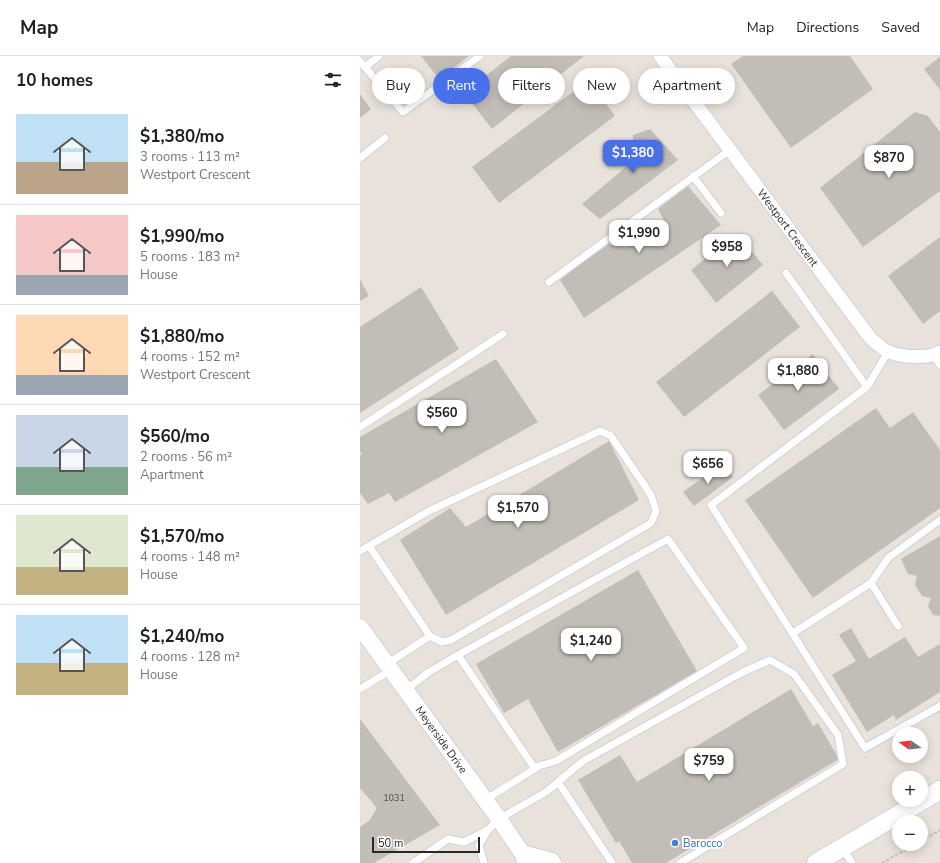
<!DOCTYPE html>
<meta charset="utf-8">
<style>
:root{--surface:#fff;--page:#f2f2f2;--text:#202124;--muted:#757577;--line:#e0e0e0;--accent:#4870e9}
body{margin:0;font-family:"Nunito Sans",sans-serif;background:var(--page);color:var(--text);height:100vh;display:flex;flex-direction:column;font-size:15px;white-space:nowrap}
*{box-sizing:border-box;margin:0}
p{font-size:13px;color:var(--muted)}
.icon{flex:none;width:22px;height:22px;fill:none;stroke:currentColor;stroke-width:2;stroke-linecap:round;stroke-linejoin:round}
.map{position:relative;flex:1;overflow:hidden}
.sheet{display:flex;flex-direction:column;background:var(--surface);width:360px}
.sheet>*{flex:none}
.top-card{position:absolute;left:12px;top:12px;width:380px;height:36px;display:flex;gap:8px}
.needle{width:26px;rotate:284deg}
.controls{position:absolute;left:532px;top:671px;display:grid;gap:8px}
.controls a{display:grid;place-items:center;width:36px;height:36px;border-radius:50%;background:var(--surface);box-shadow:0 2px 10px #0003;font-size:20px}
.scale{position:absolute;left:12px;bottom:10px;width:108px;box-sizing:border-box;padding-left:4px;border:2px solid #282828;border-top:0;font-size:11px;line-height:14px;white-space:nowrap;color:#282828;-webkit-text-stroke:3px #fff;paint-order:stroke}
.price{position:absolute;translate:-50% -34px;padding:0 9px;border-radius:8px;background:#fff;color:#222;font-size:13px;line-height:26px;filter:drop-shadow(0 1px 2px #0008)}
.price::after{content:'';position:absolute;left:50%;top:24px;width:12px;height:9px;margin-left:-6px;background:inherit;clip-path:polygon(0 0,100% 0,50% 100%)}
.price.selected{background:var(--accent);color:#fff}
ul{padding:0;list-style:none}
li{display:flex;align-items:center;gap:12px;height:100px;padding:0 16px}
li+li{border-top:1px solid var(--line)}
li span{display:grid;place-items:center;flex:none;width:112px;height:80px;border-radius:0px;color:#555}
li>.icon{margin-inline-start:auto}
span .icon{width:48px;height:48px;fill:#fffc;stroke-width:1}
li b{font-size:17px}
h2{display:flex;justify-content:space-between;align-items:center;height:48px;padding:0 16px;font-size:17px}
.chip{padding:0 14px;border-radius:18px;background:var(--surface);box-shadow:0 2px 10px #0003;font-size:14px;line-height:36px}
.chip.selected{background:var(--accent);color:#fff}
header{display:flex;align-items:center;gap:24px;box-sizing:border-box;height:56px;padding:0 20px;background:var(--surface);border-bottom:1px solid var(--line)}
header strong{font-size:19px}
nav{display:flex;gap:22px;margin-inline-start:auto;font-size:14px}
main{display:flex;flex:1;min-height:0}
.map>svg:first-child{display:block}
.building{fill:#c2bdb6}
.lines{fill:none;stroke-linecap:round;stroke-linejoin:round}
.service-casing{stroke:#cdd1dc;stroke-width:9}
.minor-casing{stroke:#cdd1dc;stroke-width:15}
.tertiary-casing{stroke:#cdd1dc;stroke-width:18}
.secondary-casing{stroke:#cdd1dc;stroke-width:20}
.path{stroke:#c3c3c3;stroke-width:2.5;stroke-dasharray:3 2;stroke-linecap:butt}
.service{stroke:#fff;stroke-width:7}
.minor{stroke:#fff;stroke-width:13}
.tertiary{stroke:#fff;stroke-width:16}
.secondary{stroke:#fff;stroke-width:18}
.shop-dot{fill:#3f7fe0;stroke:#fff;stroke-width:1.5}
.labels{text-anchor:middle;stroke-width:4;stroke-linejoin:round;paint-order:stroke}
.number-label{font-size:9px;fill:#4e4d4c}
.street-label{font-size:11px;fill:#282828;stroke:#fff}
.shop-label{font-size:11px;fill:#366cbe;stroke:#fff;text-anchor:start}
</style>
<header>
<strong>Map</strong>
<nav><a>Map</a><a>Directions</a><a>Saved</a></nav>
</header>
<main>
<section class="sheet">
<h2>10 homes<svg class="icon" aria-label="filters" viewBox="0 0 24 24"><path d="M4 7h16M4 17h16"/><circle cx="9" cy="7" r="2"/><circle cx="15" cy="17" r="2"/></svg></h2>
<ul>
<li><span style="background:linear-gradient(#bfe0f5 60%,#b9a48a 0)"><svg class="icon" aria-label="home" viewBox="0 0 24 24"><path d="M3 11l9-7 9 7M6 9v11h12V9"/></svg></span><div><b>$1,380/mo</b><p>3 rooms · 113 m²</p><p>Westport Crescent</p></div></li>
<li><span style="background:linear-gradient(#f6c9c9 75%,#9aa5b1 0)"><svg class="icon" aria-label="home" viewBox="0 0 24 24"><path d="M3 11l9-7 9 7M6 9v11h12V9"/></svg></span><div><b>$1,990/mo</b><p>5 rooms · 183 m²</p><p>House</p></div></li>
<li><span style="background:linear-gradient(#ffd9b3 75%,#9aa5b1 0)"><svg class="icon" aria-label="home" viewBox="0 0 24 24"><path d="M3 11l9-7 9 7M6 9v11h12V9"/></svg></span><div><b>$1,880/mo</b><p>4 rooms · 152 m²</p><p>Westport Crescent</p></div></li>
<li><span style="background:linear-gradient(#c9d6e8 65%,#7fa58c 0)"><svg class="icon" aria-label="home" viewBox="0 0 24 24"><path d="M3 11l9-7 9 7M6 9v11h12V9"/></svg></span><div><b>$560/mo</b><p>2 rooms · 56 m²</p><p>Apartment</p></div></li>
<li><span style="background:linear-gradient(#dfe7d0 65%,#c2b280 0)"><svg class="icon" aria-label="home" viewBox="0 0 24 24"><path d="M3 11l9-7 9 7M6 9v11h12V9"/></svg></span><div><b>$1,570/mo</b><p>4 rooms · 148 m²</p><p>House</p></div></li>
<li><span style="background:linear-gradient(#bfe0f5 60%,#c2b280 0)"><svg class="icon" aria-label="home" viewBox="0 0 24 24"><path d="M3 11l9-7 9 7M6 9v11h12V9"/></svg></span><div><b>$1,240/mo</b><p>4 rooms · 128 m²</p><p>House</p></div></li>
</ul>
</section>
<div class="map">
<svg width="580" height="807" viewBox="0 0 580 807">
<rect width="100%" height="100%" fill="#e9e2db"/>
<path class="building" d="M61 0H109L79 23Z
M151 0H224L132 73 104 37Z
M383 0H490L513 33 431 92 371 8Z
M580 1V34L564 13Z
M229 24 255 60 139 147 112 111Z
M0 38 11 53 0 62Z
M555 56 568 60 580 76V135L503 191 460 132Z
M290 73 318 104 240 163 222 148 273 105V79Z
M328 130 361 169 224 262 200 224 246 188 265 191 304 165 298 153Z
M377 177 403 209 356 247 331 214Z
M580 181V255L563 268 528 220Z
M0 223 9 240 0 245Z
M61 231 99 293 0 357V271Z
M412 235 440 271 324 361 296 326Z
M453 298 479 333 424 374 398 339Z
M136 303 178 366 35 446 29 437 8 448 0 437V399L2 398 0 395V381Z
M516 352 530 372 553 356 580 394V452L453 542 385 444Z
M249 385 279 444 86 559 40 484 90 452 106 471Z
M363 407 373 421 334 450 323 436Z
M580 480V560L573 559 568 550 571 542 562 540 555 529 557 520 548 518 541 503Z
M278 514 337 615 198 696 168 643 144 657 116 608Z
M491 572 509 603 545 581 558 601 580 588V636L536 664 534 659 507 676 472 619 496 605 479 579Z
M431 633 453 670 458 667 479 703 306 807H272L259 785 256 787 218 724 260 699 277 726Z
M0 663 80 769 14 807H0V771L9 765 17 752 0 732Z"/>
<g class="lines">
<g class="service-casing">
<path id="service" d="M0 5 5 11 19 0
M5 11 43 56 120 0
M0 102 25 82
M333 120 361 157
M426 217 507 331
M189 226 370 94
M528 296 507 331 351 449 505 692 580 650
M574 300 580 309
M0 371 143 278
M9 490 70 580
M0 495 69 455 240 375 251 380 291 439 296 455 291 467 91 584 82 586 70 580 27 608
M511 527 538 570
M433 577 511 527 528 502 580 464
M0 633 31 614
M46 634 69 616 98 599
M198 726 252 807
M125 744 179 710 196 705 384 592 308 483 98 599 175 713
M482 792 492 807
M53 807 88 783 104 786 128 774
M124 807 119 789 129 773 139 763 186 736 223 705 381 617 410 604 434 618 478 679 483 708 320 807"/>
</g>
<g class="minor-casing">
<g id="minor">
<path id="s1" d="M300 0 511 283C517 287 523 294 529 296 542 301 569 303 580 296"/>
</g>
</g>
<g class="tertiary-casing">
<g id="tertiary">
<path id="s2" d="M0 571 139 763 162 797 166 807"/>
<path d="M162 797 192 805 193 807"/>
</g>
</g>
<g class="secondary-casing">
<path id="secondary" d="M456 807 580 734"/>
</g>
<path class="path" d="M561 785 580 774
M522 807 556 788"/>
<use href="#service" class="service"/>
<use href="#minor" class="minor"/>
<use href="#tertiary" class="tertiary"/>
<use href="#secondary" class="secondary"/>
</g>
<circle class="shop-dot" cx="315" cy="787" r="4"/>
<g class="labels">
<g class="number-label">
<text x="34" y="745">1031</text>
</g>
<g class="street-label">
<text dy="4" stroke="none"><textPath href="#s1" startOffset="214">Westport Crescent</textPath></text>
<text dy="4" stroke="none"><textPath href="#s2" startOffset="139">Meyerside Drive</textPath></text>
</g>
<g class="shop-label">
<text x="323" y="791">Barocco</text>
</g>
</g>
</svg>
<div class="controls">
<a><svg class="needle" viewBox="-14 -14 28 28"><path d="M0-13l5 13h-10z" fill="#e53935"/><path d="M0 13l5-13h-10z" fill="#757577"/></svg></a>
<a>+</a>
<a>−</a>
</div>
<div class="scale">50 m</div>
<b class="price selected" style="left:273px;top:118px">$1,380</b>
<b class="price" style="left:529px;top:123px">$870</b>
<b class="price" style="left:279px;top:198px">$1,990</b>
<b class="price" style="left:367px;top:212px">$958</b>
<b class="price" style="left:438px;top:336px">$1,880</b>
<b class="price" style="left:82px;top:378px">$560</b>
<b class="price" style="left:348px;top:429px">$656</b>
<b class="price" style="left:158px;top:473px">$1,570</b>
<b class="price" style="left:231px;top:606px">$1,240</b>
<b class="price" style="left:349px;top:726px">$759</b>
<div class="top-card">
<a class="chip">Buy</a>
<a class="chip selected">Rent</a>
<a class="chip">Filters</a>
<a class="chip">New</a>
<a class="chip">Apartment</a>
</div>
</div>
</main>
